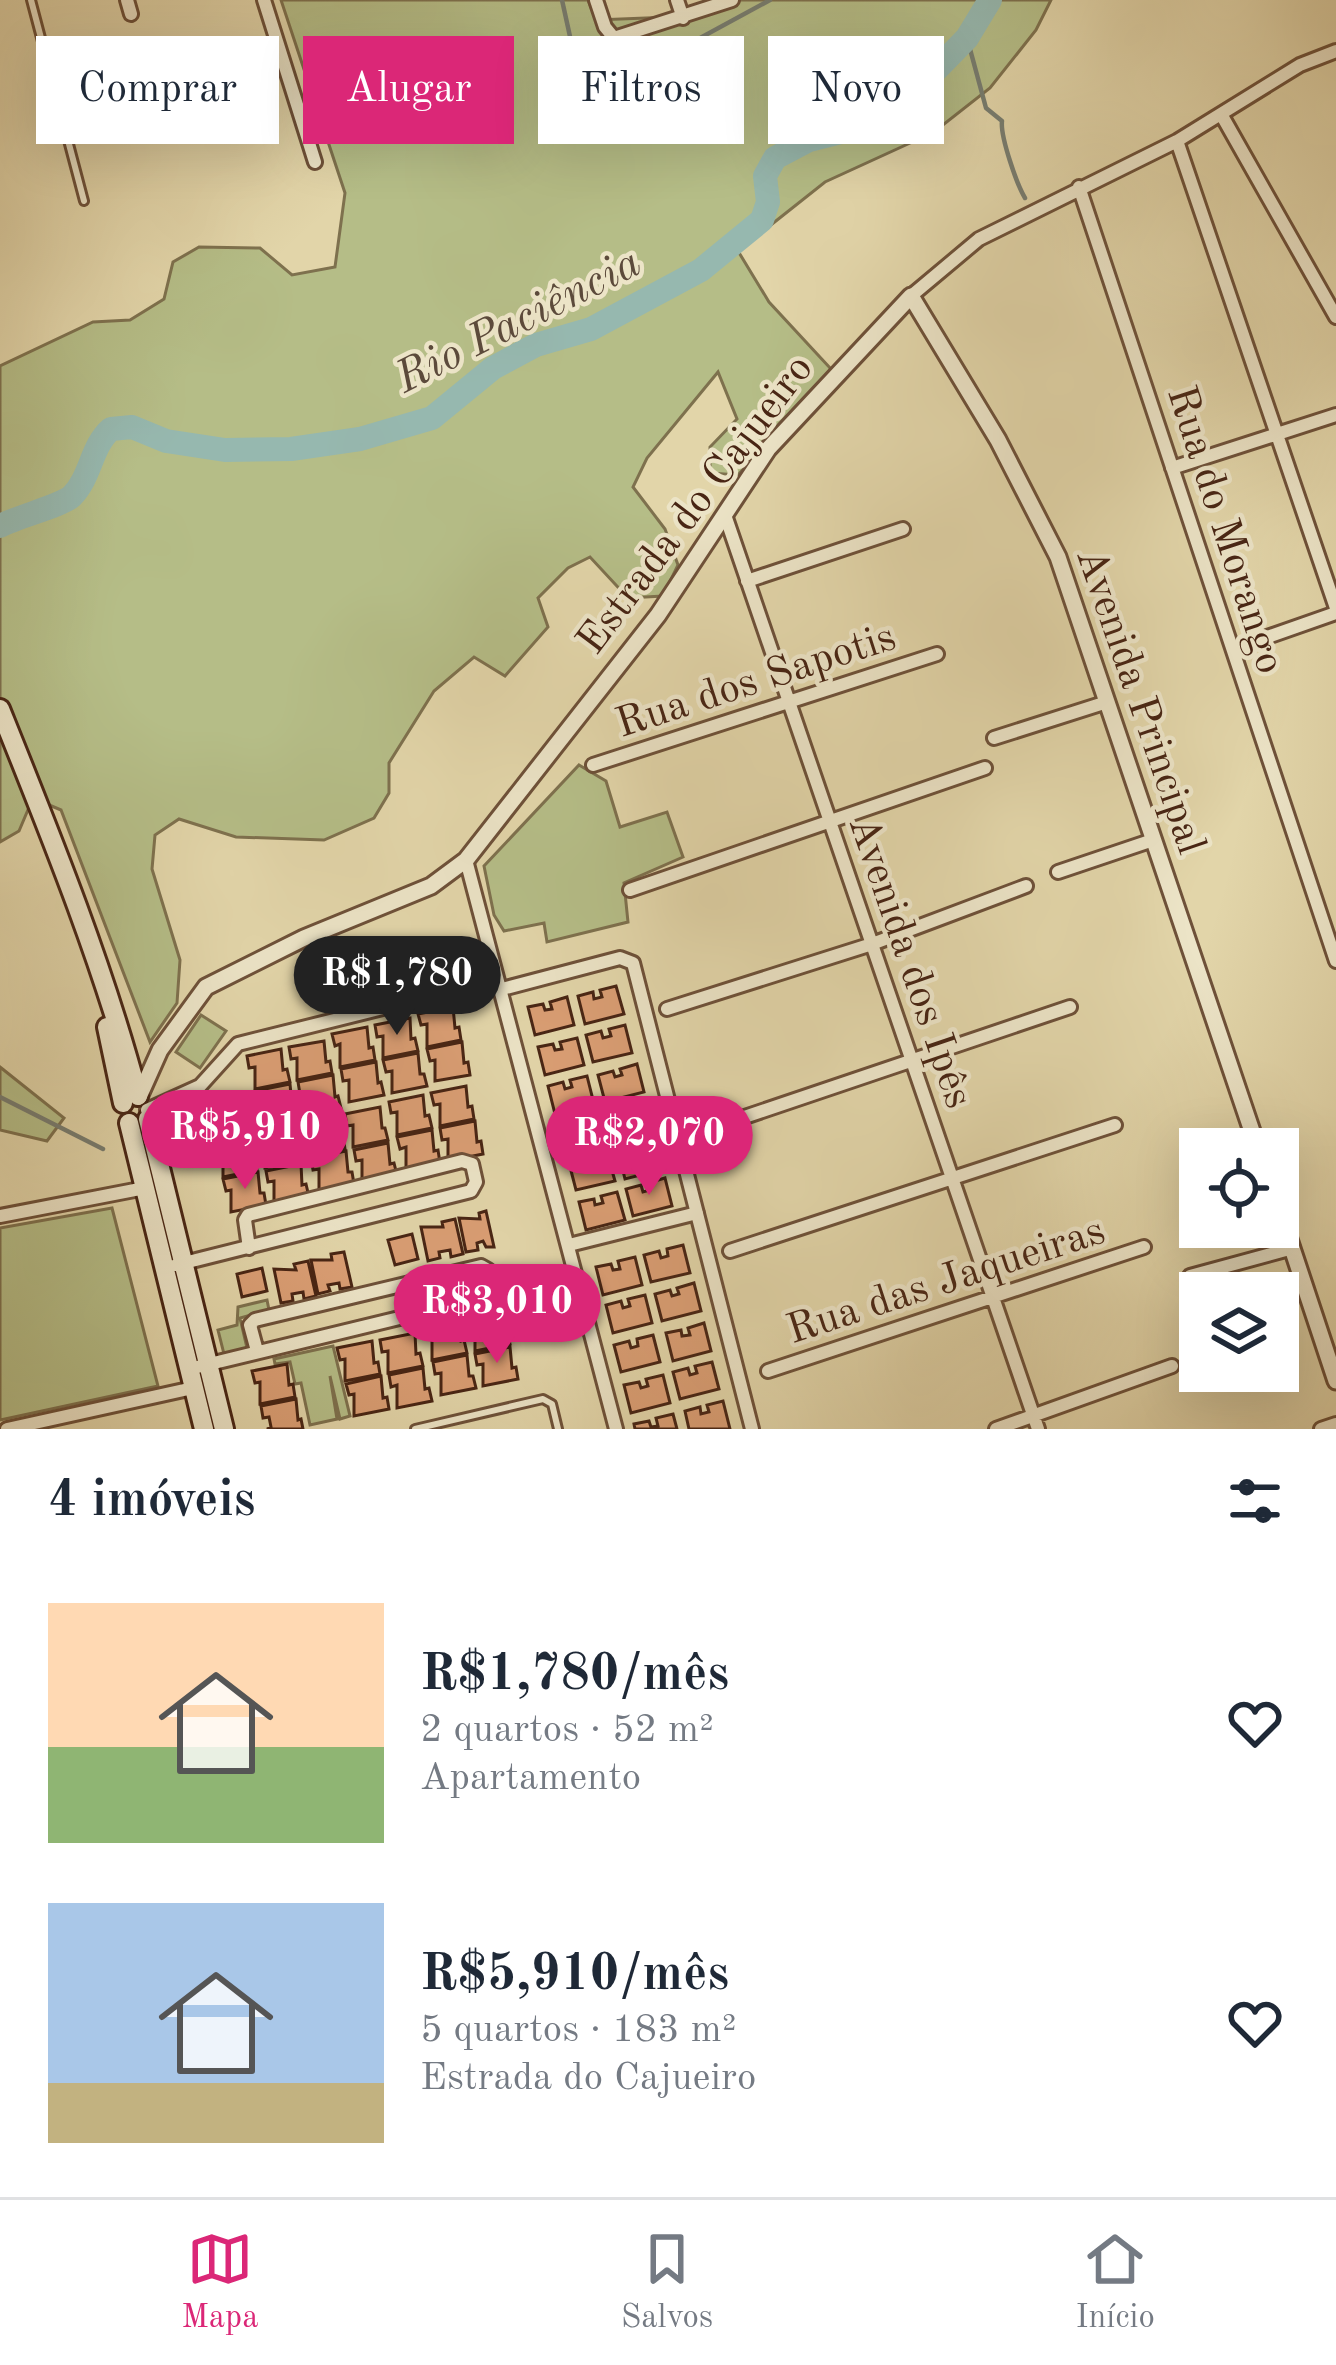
<!DOCTYPE html>
<html lang="pt">
<meta charset="utf-8">
<style>
:root{--surface:#fff;--page:#f6f6f7;--text:#1f2937;--muted:#747a83;--line:#e0e1e3;--accent:#db2777}
body{margin:0;font-family:"Old Standard TT",serif;background:var(--page);color:var(--text);height:100vh;display:flex;flex-direction:column;font-size:45px;white-space:nowrap}
*{box-sizing:border-box;margin:0}
p{font-size:39px;color:var(--muted)}
.icon{flex:none;width:66px;height:66px;fill:none;stroke:currentColor;stroke-width:2;stroke-linecap:round;stroke-linejoin:round}
.map{position:relative;height:1429px;overflow:hidden}
.side{display:flex;flex-direction:column;background:var(--surface);flex:1}
.side>*{flex:none}
.hud{position:absolute;left:36px;top:36px;width:1266px;height:108px;display:flex;gap:24px}
.fabs{position:absolute;left:1179px;top:1128px;display:grid;gap:24px}
.fabs a{display:grid;place-items:center;width:120px;height:120px;border-radius:0px;background:var(--surface);box-shadow:0 12px 48px #0002;font-size:60px}
.price{position:absolute;translate:-50% -102px;padding:0 27px;border-radius:42px;background:var(--accent);color:#fff;font-size:39px;line-height:78px;filter:drop-shadow(0 3px 6px #0008)}
.price::after{content:'';position:absolute;left:50%;top:72px;width:36px;height:27px;margin-left:-18px;background:inherit;clip-path:polygon(0 0,100% 0,50% 100%)}
.price.on{background:#222;color:#fff}
ul{padding:0;list-style:none}
li{display:flex;align-items:center;gap:36px;height:300px;padding:0 48px}
li span{display:grid;place-items:center;flex:none;width:336px;height:240px;border-radius:0px;color:#555}
li>.icon{margin-inline-start:auto}
span .icon{width:144px;height:144px;fill:#fffc;stroke-width:1}
li b{font-size:51px}
h2{display:flex;justify-content:space-between;align-items:center;height:144px;padding:0 48px;font-size:51px}
.chip{padding:0 42px;border-radius:0px;background:var(--surface);box-shadow:0 12px 48px #0002;font-size:42px;line-height:108px}
.chip.on{background:var(--accent);color:#fff}
.tabs{display:flex;justify-content:space-around;align-items:center;height:168px;border-top:3px solid var(--line);background:var(--surface);font-size:33px;color:var(--muted)}
.tabs a{display:grid;justify-items:center;gap:6px}
.tabs .on{color:var(--accent)}
.map>svg:first-child{display:block}
.green{fill:#b5bd87;stroke:#7e714e;stroke-width:3}
.lines{fill:none;stroke-linecap:round;stroke-linejoin:round}
.stream{stroke:#777d71;stroke-width:4.5}
.river{stroke:#96b8af;stroke-width:24}
.building{fill:#da9e74;stroke:#482514;stroke-width:3}
.service-casing{stroke:#6e5139;stroke-width:12}
.minor-casing{stroke:#6e5139;stroke-width:18}
.tertiary-casing{stroke:#6e5139;stroke-width:21}
.secondary-casing{stroke:#482514;stroke-width:24}
.service{stroke:#ece4c7;stroke-width:6}
.minor{stroke:#ece4c7;stroke-width:12}
.tertiary{stroke:#ece4c7;stroke-width:15}
.secondary{stroke:#ece4c7;stroke-width:18}
.labels{text-anchor:middle;stroke-width:9;stroke-linejoin:round;paint-order:stroke}
.street-label{font-size:42px;fill:#482514;stroke:#ece4c7}
.water-label{font-size:45px;font-style:italic;fill:#5c4a3b;stroke:#ece4c7}
</style>
<div class="map">
<svg width="1336" height="1429" viewBox="0 0 1336 1429">
<rect width="100%" height="100%" fill="#e2d5a9"/>
<filter id="stains"><feTurbulence type="fractalNoise" baseFrequency=".00167" numOctaves="4"/><feColorMatrix values="0 0 0 0 .2 0 0 0 0 .09 0 0 0 0 .02 0 0 0 .5 -.17"/></filter>
<radialGradient id="worn" r=".72"><stop offset=".6" stop-color="#630" stop-opacity="0"/><stop offset="1" stop-color="#630" stop-opacity=".3"/></radialGradient>
<path class="green" d="M281 0H588L596 20 671 17 709 0H1051L1036 30 990 88 934 132 825 182 738 251 769 302 831 369 738 475 710 473V447L737 419 718 372 647 458 633 487 665 529 678 565 663 596 628 598 590 557 568 568 538 598 548 627 505 676 474 657 434 691 389 763V793L374 818 324 840 236 837 179 819 155 835 152 869 180 960 177 1003 150 1042 61 810 33 798 19 831 0 842V366L93 322 130 320 164 299 173 262 199 247 260 248 292 275 335 267 345 193Z
M579 765 606 781 620 827 667 812 683 857 624 883 628 922 547 942 544 923 504 931 494 915 484 866Z
M201 1015 226 1031 200 1068 176 1052Z
M0 1067 64 1118 47 1141 0 1130Z
M112 1208 158 1386 0 1420V1228Z
M267 1300 269 1310 240 1318 247 1348 224 1354 218 1330 237 1325 238 1307Z
M333 1346 350 1416 340 1419 330 1376 337 1419 310 1425 301 1383 295 1384 290 1362 275 1364 274 1359Z"/>
<g class="lines">
<path class="stream" d="M562 0 571 41 583 65 632 75 770 0
M967 38 986 108 1002 121C1000 136 1017 185 1025 198
M0 1097 103 1149"/>
<path class="river" d="M0 526C19 516 61 506 72 496 91 477 91 446 111 429L132 427 166 441 225 450 291 449 360 439 432 418 493 368 536 345 591 329 701 270 762 220 768 202 765 176 775 158 809 140 856 128 927 79 967 38 990 0"/>
</g>
<path class="building" d="M448 946 453 981 431 980 432 984 419 986 414 952 423 950 424 955Z
M411 954 419 989 407 991 406 985 395 987 396 994 384 996 377 962 399 963 398 956Z
M616 986 624 1014 585 1024 578 996 593 992 594 999 602 997 600 990Z
M567 997 574 1025 535 1035 528 1007 543 1004 545 1010 552 1009 550 1002Z
M453 1007 455 1028 459 1027 461 1040 427 1047V1024L421 1025 418 1014Z
M410 1018 411 1039 415 1038 418 1051 383 1058V1036L377 1037 375 1025Z
M625 1025 632 1053 593 1062 586 1035 601 1031 603 1038 611 1036 609 1029Z
M367 1027 369 1048 373 1047 375 1060 340 1067V1044L335 1046 332 1034Z
M577 1038 584 1065 545 1075 538 1047 553 1044 555 1050 562 1049 560 1042Z
M324 1041 326 1062 330 1061 332 1073 297 1080V1058L291 1059 289 1047Z
M462 1042 464 1063 468 1062 470 1075 435 1081V1060L430 1061 427 1049Z
M281 1049 283 1070 287 1069 290 1082 255 1089V1067L249 1068 247 1056Z
M418 1053 420 1074H424L427 1086 392 1093V1071L386 1072 383 1060Z
M376 1062 378 1083 381 1082 384 1095 349 1102V1080L343 1081 341 1069Z
M637 1064 644 1092 605 1102 598 1075 613 1071 615 1077 622 1075 620 1069Z
M333 1075 335 1097 338 1096 341 1108 306 1115V1093L300 1094 298 1082Z
M587 1076 594 1104 555 1114 548 1086 563 1082 565 1089 572 1087 570 1080Z
M290 1084 292 1105 296 1104 298 1117 264 1124V1102L258 1103 255 1091Z
M466 1086 468 1107 472 1106 474 1119 440 1126V1104L434 1105 431 1093Z
M423 1095 425 1116 429 1115 432 1128 397 1135V1112L391 1113 389 1102Z
M247 1099 253 1124 225 1130 220 1105Z
M645 1103 652 1131 613 1141 606 1113 621 1110 623 1116 631 1115 629 1108Z
M380 1107 382 1128H385L388 1140 353 1147V1125L347 1126 345 1114Z
M597 1115 604 1143 565 1153 558 1125 573 1122 574 1128 582 1126 580 1119Z
M337 1116 339 1137 343 1136 345 1149 310 1156V1134L305 1135 302 1123Z
M475 1121 477 1142 481 1141 483 1154 448 1161V1139L442 1140 440 1128Z
M292 1128 294 1150 298 1149 300 1161 265 1168V1146L260 1147 257 1135Z
M432 1130 434 1151 438 1150 440 1163 406 1170V1147L400 1149 397 1137Z
M249 1137 251 1158 255 1157 257 1170 223 1177V1155L217 1156 214 1144Z
M657 1141 664 1169 625 1179 618 1151 633 1148 634 1154 642 1153 640 1145Z
M388 1143 390 1164 394 1163 397 1175 362 1182V1160L356 1161 354 1150Z
M346 1151 348 1172H352L354 1184 319 1191V1169L313 1170 311 1158Z
M607 1153 615 1181 576 1190 569 1163 584 1159 585 1166 593 1164 591 1157Z
M301 1164 302 1185 306 1184 309 1197 274 1203V1181L268 1182 266 1171Z
M258 1172 260 1193H264L266 1205 231 1212V1190L226 1191 223 1179Z
M665 1178 672 1206 633 1216 626 1189 641 1185 643 1192 650 1190 648 1183Z
M617 1192 625 1220 586 1230 579 1202 594 1199 595 1205 603 1203 601 1196Z
M486 1211 494 1247H486L483 1241 477 1243 478 1250 466 1252 459 1218 480 1219 479 1213Z
M455 1219 463 1254 451 1257 450 1250 439 1252 440 1258 428 1261 421 1227H443L442 1222Z
M412 1234 418 1259 395 1265 388 1240Z
M683 1245 690 1273 651 1282 644 1255 659 1251 661 1258 668 1256 667 1249Z
M344 1252 352 1287 340 1289 339 1283 328 1285 330 1291 318 1294 311 1260H332L331 1254Z
M635 1257 642 1285 603 1295 596 1267 611 1264 613 1270 620 1269 618 1261Z
M308 1261 316 1296 304 1299 303 1292 292 1294 293 1301 281 1303 274 1269 296 1270 294 1264Z
M262 1268 267 1291 242 1297 237 1274Z
M694 1283 701 1311 662 1321 655 1294 670 1290 672 1296 679 1294 677 1288Z
M645 1295 652 1323 613 1333 606 1305 621 1301 623 1308 630 1306 628 1299Z
M501 1311 503 1332H507L510 1344 475 1351V1329L469 1330 466 1318Z
M459 1320 461 1341 464 1340 467 1353 432 1360V1338L426 1339 424 1327Z
M704 1323 711 1351 673 1361 666 1333 681 1330 682 1336 690 1335 688 1328Z
M415 1333 416 1354 420 1353 423 1366 388 1373V1351L382 1352 380 1340Z
M653 1335 660 1362 621 1372 614 1345 629 1341 631 1348 638 1346 637 1339Z
M372 1341 374 1363 378 1362 380 1374 345 1381V1359L340 1360 337 1348Z
M510 1347 512 1368 516 1367 518 1379 483 1386V1364L477 1365 475 1354Z
M467 1355 469 1376H473L476 1388 441 1395V1373L435 1374 433 1362Z
M712 1362 719 1389 680 1399 673 1372 688 1368 690 1375 697 1373 695 1366Z
M287 1364 289 1385 293 1384 295 1397 260 1404V1382L255 1383 252 1371Z
M423 1368 425 1389 429 1388 432 1401 397 1408V1385L391 1387 389 1375Z
M663 1375 670 1403 631 1413 624 1385 639 1382 641 1388 648 1386 646 1379Z
M381 1376 383 1398 387 1397 389 1409 354 1416V1394L349 1395 346 1384Z
M296 1399 298 1420 301 1419 303 1429H267L271 1427 269 1417 263 1418 261 1406Z
M723 1401 730 1429H689L685 1411 700 1407 701 1414 709 1412 707 1405Z
M673 1414 677 1429H635L634 1424 649 1421 651 1427 658 1426 656 1418Z"/>
<g class="lines">
<g class="service-casing">
<path id="service" d="M31 0 84 201
M415 1429 543 1399 552 1404 558 1429"/>
</g>
<g class="minor-casing">
<path id="minor" d="M127 0 131 14
M264 0 315 162
M596 0 605 27 614 38 732 0
M677 0 683 18
M1221 114 1336 317
M1177 141 1336 608
M1079 187 1336 961
M911 296 979 239 1177 141 1300 65 1336 51
M1172 468 1336 415
M725 515 1038 1429
M747 581 903 529
M1233 649 1336 613
M994 738 1107 702
M593 765 937 654
M466 860 616 1429
M1058 872 1153 840
M630 890 985 768
M502 989 620 958 633 963 752 1429
M667 1009 872 944 1026 886
M147 1110 200 1086 238 1044 439 994
M700 1132 1070 1007
M0 1216 145 1188
M569 1245 697 1213
M730 1251 1115 1125
M176 1265 471 1191 476 1182 472 1164 462 1161 248 1215 245 1220 249 1248
M1190 1276 1293 1248
M189 1369 486 1297 491 1292 488 1270 481 1266 255 1320 250 1325 257 1351
M768 1371 1144 1247
M7 1429 193 1388
M996 1429 1172 1366
M1321 1429 1336 1424"/>
</g>
<g class="tertiary-casing">
<path id="tertiary" d="M139 1097 160 1050 206 987 304 938 431 886 466 860 658 615 768 449 911 296 998 440 1058 557 1258 1149
M1278 1206 1336 1381"/>
</g>
<g class="secondary-casing">
<path id="secondary" d="M0 709C51 836 103 964 138 1096
M107 1027 123 1103
M148 1119 224 1429
M129 1123 204 1429"/>
</g>
<use href="#service" class="service"/>
<use href="#minor" class="minor"/>
<use href="#tertiary" class="tertiary"/>
<use href="#secondary" class="secondary"/>
</g>
<g class="labels">
<g class="street-label">
<text transform="translate(693 503) rotate(-53)" y="15">Estrada do Cajueiro</text>
<text transform="translate(1228 529) rotate(72)" y="15">Rua do Morango</text>
<text transform="translate(755 678) rotate(-18)" y="15">Rua dos Sapotis</text>
<text transform="translate(1143 700) rotate(71)" y="15">Avenida Principal</text>
<text transform="translate(913 961) rotate(71)" y="15">Avenida dos Ipês</text>
<text transform="translate(945 1278) rotate(-18)" y="15">Rua das Jaqueiras</text>
</g>
<g class="water-label">
<text transform="translate(517 318) rotate(-27)" y="16">Rio Paciência</text>
</g>
</g>
<rect width="100%" height="100%" filter="url(#stains)"/>
<rect width="100%" height="100%" fill="url(#worn)"/>
</svg>
<div class="fabs">
<a><svg class="icon" aria-label="locate" viewBox="0 0 24 24"><circle cx="12" cy="12" r="6"/><path d="M12 2v4M12 18v4M2 12h4M18 12h4"/></svg></a>
<a><svg class="icon" aria-label="layers" viewBox="0 0 24 24"><path d="M12 4l9 5-9 5-9-5zM3 14l9 5 9-5"/></svg></a>
</div>
<b class="price on" style="left:397px;top:1038px">R$1,780</b>
<b class="price" style="left:245px;top:1192px">R$5,910</b>
<b class="price" style="left:649px;top:1198px">R$2,070</b>
<b class="price" style="left:497px;top:1366px">R$3,010</b>
<div class="hud">
<a class="chip">Comprar</a>
<a class="chip on">Alugar</a>
<a class="chip">Filtros</a>
<a class="chip">Novo</a>
</div>
</div>
<section class="side">
<h2>4 imóveis<svg class="icon" aria-label="filters" viewBox="0 0 24 24"><path d="M4 7h16M4 17h16"/><circle cx="9" cy="7" r="2"/><circle cx="15" cy="17" r="2"/></svg></h2>
<ul>
<li><span style="background:linear-gradient(#ffd9b3 60%,#8fb573 0)"><svg class="icon" aria-label="home" viewBox="0 0 24 24"><path d="M3 11l9-7 9 7M6 9v11h12V9"/></svg></span><div><b>R$1,780/mês</b><p>2 quartos · 52 m²</p><p>Apartamento</p></div><svg class="icon" aria-label="heart" viewBox="0 0 24 24"><path d="M12 20l-8-8c-3-5 5-10 8-4 3-6 11-1 8 4z"/></svg></li>
<li><span style="background:linear-gradient(#a9c7e8 75%,#c2b280 0)"><svg class="icon" aria-label="home" viewBox="0 0 24 24"><path d="M3 11l9-7 9 7M6 9v11h12V9"/></svg></span><div><b>R$5,910/mês</b><p>5 quartos · 183 m²</p><p>Estrada do Cajueiro</p></div><svg class="icon" aria-label="heart" viewBox="0 0 24 24"><path d="M12 20l-8-8c-3-5 5-10 8-4 3-6 11-1 8 4z"/></svg></li>
</ul>
</section>
<nav class="tabs">
<a class="on"><svg class="icon" aria-label="map" viewBox="0 0 24 24"><path d="M3 6l6-2 6 2 6-2v14l-6 2-6-2-6 2zM9 4v14M15 6v14"/></svg>Mapa</a>
<a><svg class="icon" aria-label="saved" viewBox="0 0 24 24"><path d="M7 4h10v16l-5-4-5 4z"/></svg>Salvos</a>
<a><svg class="icon" aria-label="home" viewBox="0 0 24 24"><path d="M3 11l9-7 9 7M6 9v11h12V9"/></svg>Início</a>
</nav>
